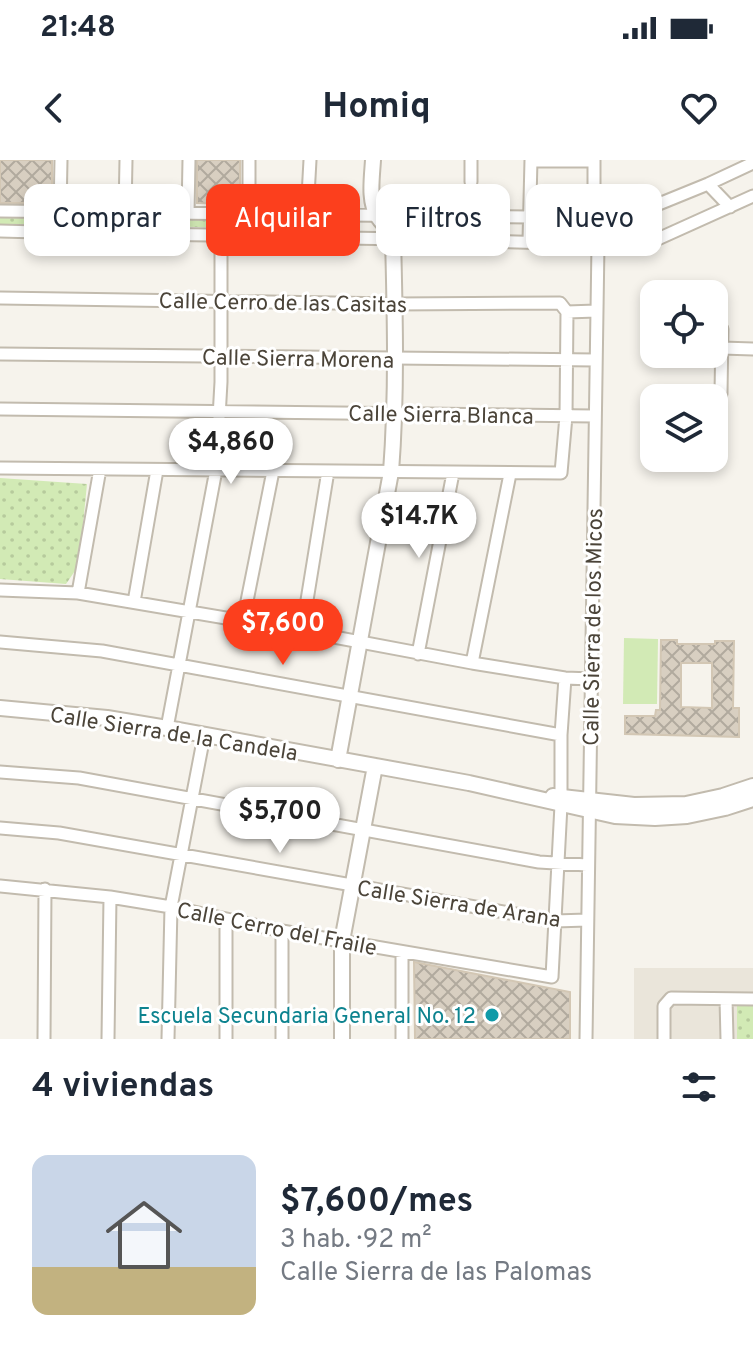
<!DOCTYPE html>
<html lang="es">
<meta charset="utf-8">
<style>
:root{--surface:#fff;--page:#f2f2f3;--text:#1f2937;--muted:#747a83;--accent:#fc3f1d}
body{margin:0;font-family:Overpass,sans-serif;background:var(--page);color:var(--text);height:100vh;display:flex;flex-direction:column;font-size:30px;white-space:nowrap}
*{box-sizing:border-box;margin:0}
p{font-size:26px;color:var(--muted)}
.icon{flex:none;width:44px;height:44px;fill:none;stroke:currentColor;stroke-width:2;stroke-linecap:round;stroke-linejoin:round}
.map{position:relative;height:879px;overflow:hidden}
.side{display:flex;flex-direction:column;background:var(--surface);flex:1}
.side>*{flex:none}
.banner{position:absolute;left:24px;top:24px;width:706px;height:72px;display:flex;gap:16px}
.fabs{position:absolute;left:640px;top:120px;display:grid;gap:16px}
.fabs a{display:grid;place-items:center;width:88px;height:88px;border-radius:16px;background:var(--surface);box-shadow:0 4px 12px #0003;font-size:40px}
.price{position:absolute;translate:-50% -68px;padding:0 18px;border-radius:28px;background:#fff;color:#222;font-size:26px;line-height:52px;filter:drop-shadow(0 2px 4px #0008)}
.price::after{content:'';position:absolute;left:50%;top:48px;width:24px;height:18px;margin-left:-12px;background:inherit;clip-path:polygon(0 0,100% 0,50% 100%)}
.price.on{background:var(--accent);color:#fff}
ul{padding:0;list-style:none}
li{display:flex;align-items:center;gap:24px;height:200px;padding:0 32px}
li span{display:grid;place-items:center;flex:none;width:224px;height:160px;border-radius:16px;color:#555}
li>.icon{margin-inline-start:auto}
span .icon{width:96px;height:96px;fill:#fffc;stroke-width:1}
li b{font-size:34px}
h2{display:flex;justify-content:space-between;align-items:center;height:96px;padding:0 32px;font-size:34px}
.tag{padding:0 28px;border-radius:16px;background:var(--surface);box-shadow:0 4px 12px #0003;font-size:28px;line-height:72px}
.tag.on{background:var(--accent);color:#fff}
.status{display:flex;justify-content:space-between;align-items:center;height:56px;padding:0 40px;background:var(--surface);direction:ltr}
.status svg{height:22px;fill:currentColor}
header{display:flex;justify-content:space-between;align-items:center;height:104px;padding:0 32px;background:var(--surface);font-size:36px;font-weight:700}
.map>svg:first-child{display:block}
.residential{fill:#eae5da}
.grass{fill:#d2eab5}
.park{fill:url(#park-dots)}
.building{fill:url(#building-cross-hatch);stroke:#d3c7b4;stroke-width:2;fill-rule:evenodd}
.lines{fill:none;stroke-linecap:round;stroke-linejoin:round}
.minor-casing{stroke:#c2bbae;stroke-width:15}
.tertiary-casing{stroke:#c2bbae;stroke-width:18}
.minor{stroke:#fff;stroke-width:11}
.tertiary{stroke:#fff;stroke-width:14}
.culture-dot{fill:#0f9aa8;stroke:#fff;stroke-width:3}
.labels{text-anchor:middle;stroke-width:6;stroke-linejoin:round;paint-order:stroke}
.street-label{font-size:22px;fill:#4b4439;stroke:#fff}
.culture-label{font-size:22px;fill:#0d838f;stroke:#fff;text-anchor:end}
</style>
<div class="status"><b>21:48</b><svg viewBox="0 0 49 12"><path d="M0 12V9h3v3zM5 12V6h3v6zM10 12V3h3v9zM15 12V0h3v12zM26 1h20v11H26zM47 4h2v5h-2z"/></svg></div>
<header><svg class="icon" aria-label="back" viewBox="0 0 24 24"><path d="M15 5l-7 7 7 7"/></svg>Homiq<svg class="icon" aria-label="heart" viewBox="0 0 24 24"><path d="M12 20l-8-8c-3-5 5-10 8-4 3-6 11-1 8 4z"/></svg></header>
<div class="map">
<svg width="753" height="879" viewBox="0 0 753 879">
<defs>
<pattern id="park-dots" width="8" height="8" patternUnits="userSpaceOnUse" patternTransform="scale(2)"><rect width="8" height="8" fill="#d2eab5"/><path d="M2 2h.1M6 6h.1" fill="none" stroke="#b6ca9c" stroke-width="1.8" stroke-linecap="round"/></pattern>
<pattern id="building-cross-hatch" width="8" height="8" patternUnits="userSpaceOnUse" patternTransform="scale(2)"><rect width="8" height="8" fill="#d8cfc1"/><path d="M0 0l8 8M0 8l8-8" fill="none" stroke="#b1aa9e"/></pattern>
</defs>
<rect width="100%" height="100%" fill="#f6f3ec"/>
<path class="residential" d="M634 808H753V879H634Z"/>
<path class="grass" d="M624 478 658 479 657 544H623Z"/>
<path class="park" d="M0 56 357 62 360 71 357 73 167 66 0 64Z
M0 318 87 324 79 405 66 424 0 419Z
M753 842V879H737V843Z"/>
<path class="building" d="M0 0H52V43H0Z
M197 0H240V44L197 43Z
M661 480H677V484H715V481H734L733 548H739V577L625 574V556H655L656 550H660ZM681 503H712V548L681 547Z
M414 802 570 832V879H415Z"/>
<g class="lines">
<g class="minor-casing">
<path id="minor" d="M531 1H594
M471 22V0
M708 24 730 47
M0 51 529 57 596 56 624 53 649 48 708 24 753 3
M60 52 61 0
M125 52 126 0
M188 53 189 0
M249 53V0
M307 54 310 0
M0 71C210 76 420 77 629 86L660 78 753 36
M529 81 531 0
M0 138 395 144 560 143 567 152 566 256 561 313 0 308
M567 152 596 151
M722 188 753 189
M0 194 595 200
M721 234 722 169
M0 249 594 256
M0 430 78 433 302 471 472 503 565 518 592 519
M78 433 100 309
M134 442 157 310
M243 461 273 311
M302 471 328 311
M0 482 102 491 561 575
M418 494 453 313
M472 503 510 314
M167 568 216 310 221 222V76
M0 612 79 618 539 702 587 705
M0 668 59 673 555 761 587 760
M0 726 110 737 171 747 282 771 552 817 561 645V575L565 518
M226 759V879
M282 771V879
M726 839 727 879
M44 879 45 729
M108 879 110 737
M168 879 171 747 204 576
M402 879V792
M586 879 598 84 594 40V0
M664 879V846L671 838 753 839"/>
</g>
<g class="tertiary-casing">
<path id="tertiary" d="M0 548 107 558 167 568 469 623 615 656 655 658 687 656 725 648 753 639
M338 600 391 312C397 234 395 156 393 78 390 68 383 65 378 57 368 41 372 18 373 0
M553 636 634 645 686 644 723 636 753 626
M342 879V781L375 606"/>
</g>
<use href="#minor" class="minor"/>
<use href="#tertiary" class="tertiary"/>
</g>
<circle class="culture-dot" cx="492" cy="855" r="8"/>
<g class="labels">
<g class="street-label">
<text transform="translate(283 142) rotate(1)" y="8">Calle Cerro de las Casitas</text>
<text transform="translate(298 198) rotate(1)" y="8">Calle Sierra Morena</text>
<text transform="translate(441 254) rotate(1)" y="8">Calle Sierra Blanca</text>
<text transform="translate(592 467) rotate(-89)" y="8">Calle Sierra de los Micos</text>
<text transform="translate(174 573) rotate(9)" y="8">Calle Sierra de la Candela</text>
<text transform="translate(459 743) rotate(9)" y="8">Calle Sierra de Arana</text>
<text transform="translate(277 768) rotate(11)" y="8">Calle Cerro del Fraile</text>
</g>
<g class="culture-label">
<text x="476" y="863">Escuela Secundaria General No. 12</text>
</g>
</g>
</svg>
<div class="fabs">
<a><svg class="icon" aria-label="locate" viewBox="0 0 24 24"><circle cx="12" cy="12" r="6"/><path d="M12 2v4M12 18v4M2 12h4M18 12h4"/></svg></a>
<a><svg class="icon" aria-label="layers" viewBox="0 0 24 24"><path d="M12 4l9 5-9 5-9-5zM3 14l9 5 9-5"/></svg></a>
</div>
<b class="price" style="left:231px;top:326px">$4,860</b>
<b class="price" style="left:419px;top:400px">$14.7K</b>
<b class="price on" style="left:283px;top:507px">$7,600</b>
<b class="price" style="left:280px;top:695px">$5,700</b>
<div class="banner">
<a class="tag">Comprar</a>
<a class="tag on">Alquilar</a>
<a class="tag">Filtros</a>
<a class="tag">Nuevo</a>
</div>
</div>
<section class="side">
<h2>4 viviendas<svg class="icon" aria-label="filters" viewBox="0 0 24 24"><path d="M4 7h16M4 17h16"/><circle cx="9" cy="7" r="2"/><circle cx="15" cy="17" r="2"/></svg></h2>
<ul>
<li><span style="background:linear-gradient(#c9d6e8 70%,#c2b280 0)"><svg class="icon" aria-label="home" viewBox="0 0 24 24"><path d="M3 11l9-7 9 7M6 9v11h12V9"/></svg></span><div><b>$7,600/mes</b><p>3 hab. · 92 m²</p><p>Calle Sierra de las Palomas</p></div></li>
</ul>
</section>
